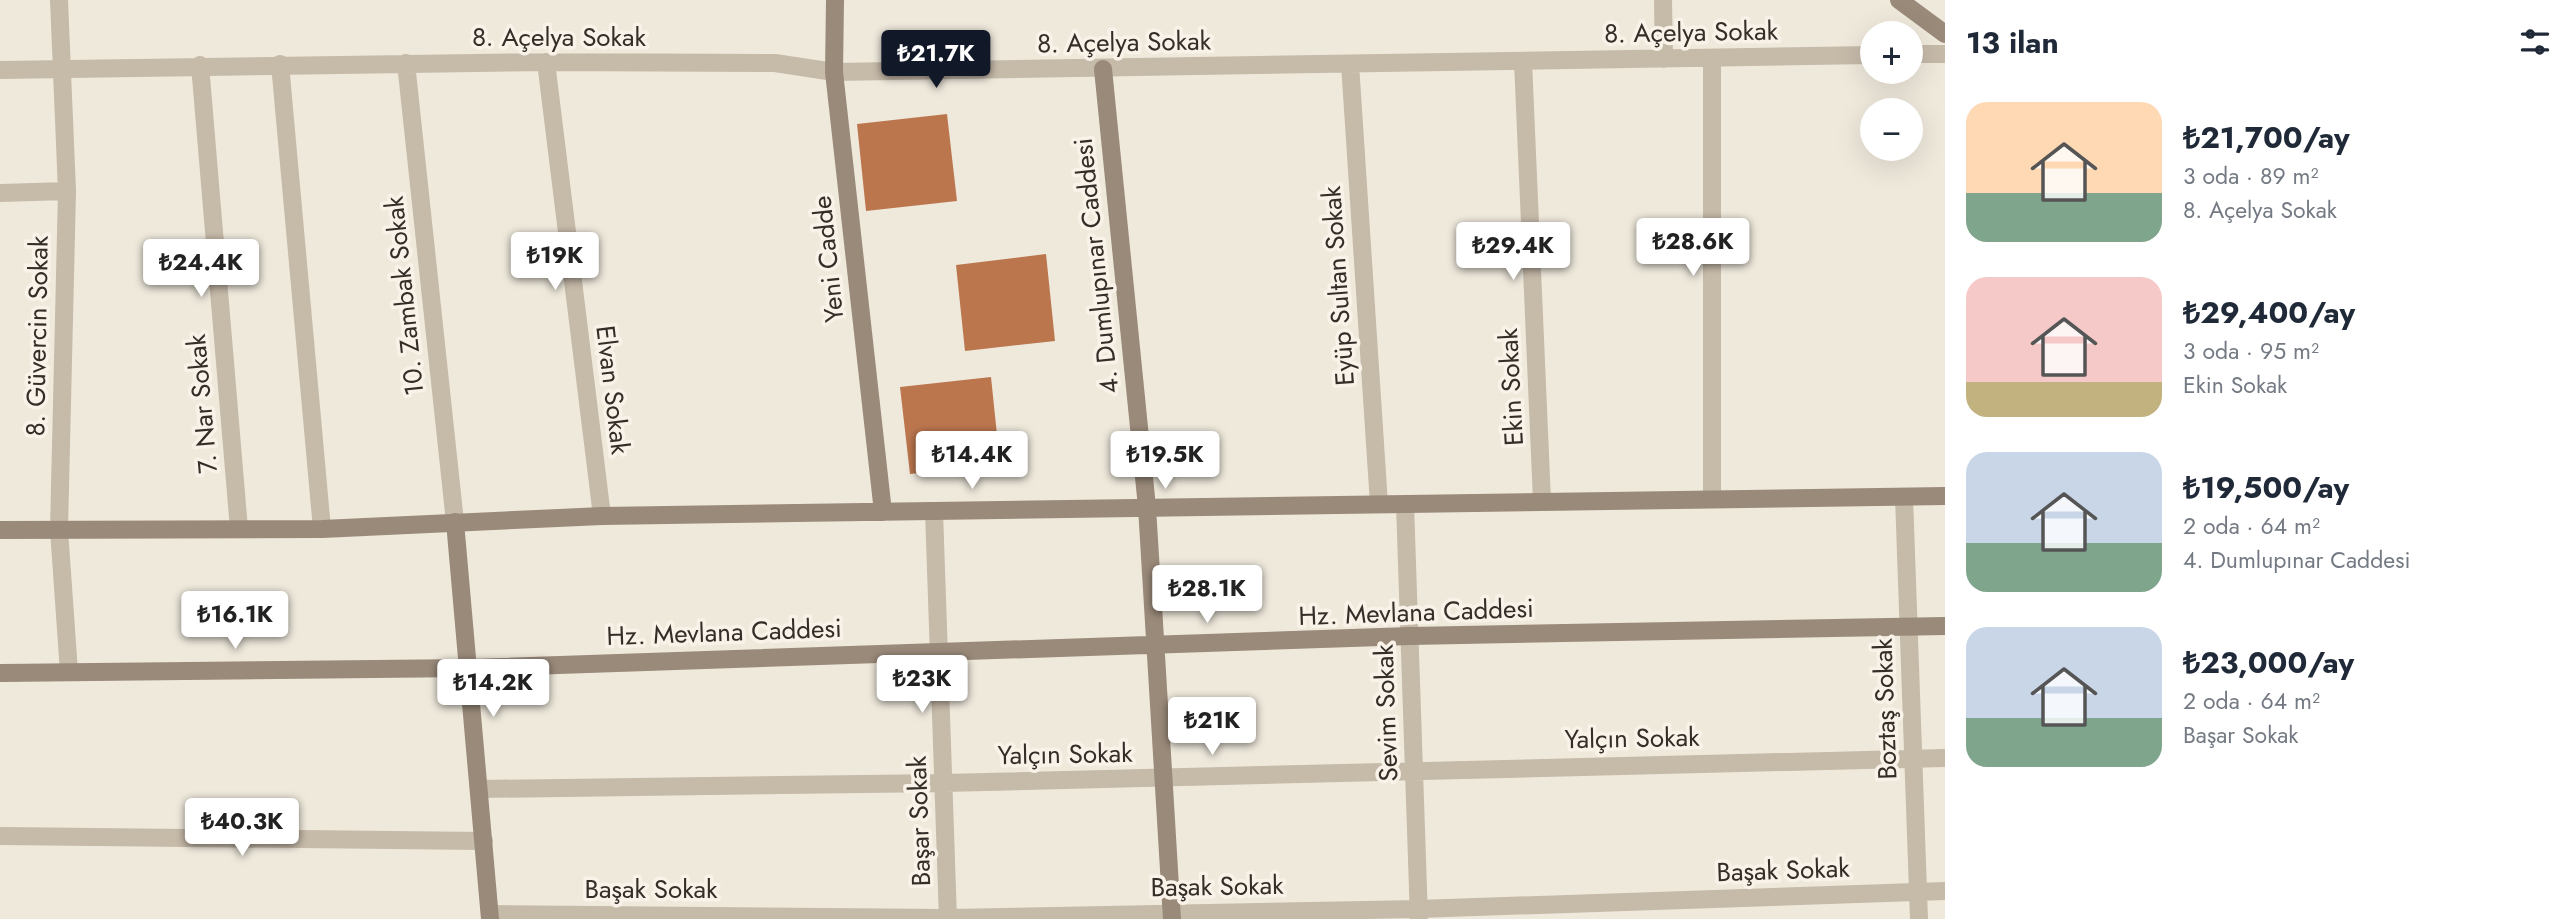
<!DOCTYPE html>
<html lang="tr">
<meta charset="utf-8">
<style>
:root{--surface:#fff;--page:#f2f2f3;--text:#1f2937;--muted:#747a83;--accent:#111827}
body{margin:0;font-family:Jost,sans-serif;background:var(--page);color:var(--text);height:100vh;display:flex;flex-direction:column;font-size:26px;white-space:nowrap}
*{box-sizing:border-box;margin:0}
p{font-size:23px;color:var(--muted)}
.icon{flex:none;width:38px;height:38px;fill:none;stroke:currentColor;stroke-width:2;stroke-linecap:round;stroke-linejoin:round}
.map{position:relative;flex:1;overflow:hidden}
.panel{display:flex;flex-direction:column;background:var(--surface);width:630px}
.panel>*{flex:none}
.buttons{position:absolute;left:1860px;top:21px;display:grid;gap:14px}
.buttons a{display:grid;place-items:center;width:63px;height:63px;border-radius:50%;background:var(--surface);box-shadow:0 7px 28px #0002;font-size:35px}
.price{position:absolute;translate:-50% -60px;padding:0 16px;border-radius:7px;background:#fff;color:#222;font-size:23px;line-height:46px;filter:drop-shadow(0 2px 4px #0008)}
.price::after{content:'';position:absolute;left:50%;top:42px;width:21px;height:16px;margin-left:-10px;background:inherit;clip-path:polygon(0 0,100% 0,50% 100%)}
.price.selected{background:var(--accent);color:#fff}
ul{padding:0;list-style:none}
li{display:flex;align-items:center;gap:21px;height:175px;padding:0 21px}
li span{display:grid;place-items:center;flex:none;width:196px;height:140px;border-radius:21px;color:#555}
li>.icon{margin-inline-start:auto}
span .icon{width:84px;height:84px;fill:#fffc;stroke-width:1}
li b{font-size:30px}
h2{display:flex;justify-content:space-between;align-items:center;height:84px;padding:0 21px;font-size:30px}
main{display:flex;flex:1;min-height:0}
.map>svg:first-child{display:block}
.building{fill:#bb764e}
.lines{fill:none;stroke-linecap:round;stroke-linejoin:round}
.street{stroke:#c6baa9;stroke-width:18}
.secondary{stroke:#9a8a7a;stroke-width:18}
.labels{text-anchor:middle;stroke-width:7;stroke-linejoin:round;paint-order:stroke}
.street-label{font-size:26px;fill:#342d28;stroke:#f8f2e8}
</style>
<main>
<div class="map">
<svg width="1945" height="919" viewBox="0 0 1945 919">
<rect width="100%" height="100%" fill="#efe9dc"/>
<path class="building" d="M947 114 957 201 866 211 857 124Z
M1046 254 1055 341 965 351 956 265Z
M991 377 1000 464 910 474 900 387Z"/>
<g class="lines">
<path class="street" d="M59 0 67 191 59 530 69 672
M1663 0 1664 59
M1911 54H1945
M1523 61 1542 501
M546 62 602 516
M406 63 455 522
M280 64 322 529
M1350 64 1379 504
M200 65 239 529
M0 70 546 62 775 63 834 72 1872 55
M0 193 67 191
M1904 497 1919 919
M1712 499V58
M1405 504 1419 919
M934 511 948 919
M479 789 944 783 1945 758
M0 836 484 841
M490 914 948 918 1418 909 1945 891"/>
<path class="secondary" d="M835 0 834 72 883 512
M1899 0 1945 34
M1103 69 1147 507 1172 919
M455 522 490 919
M0 530 322 529 602 516 1945 496
M0 673 470 668 1410 636 1945 626"/>
</g>
<g class="labels">
<g class="street-label">
<text transform="translate(1691 32) rotate(-1)" y="9">8. Açelya Sokak</text>
<text x="559" y="46">8. Açelya Sokak</text>
<text transform="translate(1124 42) rotate(-1)" y="9">8. Açelya Sokak</text>
<text transform="translate(828 259) rotate(-96)" y="9">Yeni Cadde</text>
<text transform="translate(1096 266) rotate(-96)" y="9">4. Dumlupınar Caddesi</text>
<text transform="translate(1338 286) rotate(-94)" y="9">Eyüp Sultan Sokak</text>
<text transform="translate(404 296) rotate(-96)" y="9">10. Zambak Sokak</text>
<text transform="translate(37 336) rotate(-89)" y="9">8. Güvercin Sokak</text>
<text transform="translate(1511 387) rotate(-93)" y="9">Ekin Sokak</text>
<text transform="translate(613 390) rotate(83)" y="9">Elvan Sokak</text>
<text transform="translate(202 404) rotate(-95)" y="9">7. Nar Sokak</text>
<text transform="translate(1416 612) rotate(-2)" y="9">Hz. Mevlana Caddesi</text>
<text transform="translate(724 632) rotate(-2)" y="9">Hz. Mevlana Caddesi</text>
<text transform="translate(1885 709) rotate(-92)" y="9">Boztaş Sokak</text>
<text transform="translate(1386 713) rotate(-92)" y="9">Sevim Sokak</text>
<text transform="translate(1632 738) rotate(-1)" y="9">Yalçın Sokak</text>
<text transform="translate(1065 754) rotate(-1)" y="9">Yalçın Sokak</text>
<text transform="translate(919 821) rotate(-92)" y="9">Başar Sokak</text>
<text transform="translate(1783 870) rotate(-2)" y="9">Başak Sokak</text>
<text transform="translate(1217 886) rotate(-1)" y="9">Başak Sokak</text>
<text x="651" y="898">Başak Sokak</text>
</g>
</g>
</svg>
<div class="buttons">
<a>+</a>
<a>−</a>
</div>
<b class="price selected" style="left:936px;top:90px">₺21.7K</b>
<b class="price" style="left:1693px;top:278px">₺28.6K</b>
<b class="price" style="left:1513px;top:282px">₺29.4K</b>
<b class="price" style="left:555px;top:292px">₺19K</b>
<b class="price" style="left:201px;top:299px">₺24.4K</b>
<b class="price" style="left:972px;top:491px">₺14.4K</b>
<b class="price" style="left:1165px;top:491px">₺19.5K</b>
<b class="price" style="left:1207px;top:625px">₺28.1K</b>
<b class="price" style="left:235px;top:651px">₺16.1K</b>
<b class="price" style="left:922px;top:715px">₺23K</b>
<b class="price" style="left:493px;top:719px">₺14.2K</b>
<b class="price" style="left:1212px;top:757px">₺21K</b>
<b class="price" style="left:242px;top:858px">₺40.3K</b>
</div>
<section class="panel">
<h2>13 ilan<svg class="icon" aria-label="filters" viewBox="0 0 24 24"><path d="M4 7h16M4 17h16"/><circle cx="9" cy="7" r="2"/><circle cx="15" cy="17" r="2"/></svg></h2>
<ul>
<li><span style="background:linear-gradient(#ffd9b3 65%,#7fa58c 0)"><svg class="icon" aria-label="home" viewBox="0 0 24 24"><path d="M3 11l9-7 9 7M6 9v11h12V9"/></svg></span><div><b>₺21,700/ay</b><p>3 oda · 89 m²</p><p>8. Açelya Sokak</p></div></li>
<li><span style="background:linear-gradient(#f6c9c9 75%,#c2b280 0)"><svg class="icon" aria-label="home" viewBox="0 0 24 24"><path d="M3 11l9-7 9 7M6 9v11h12V9"/></svg></span><div><b>₺29,400/ay</b><p>3 oda · 95 m²</p><p>Ekin Sokak</p></div></li>
<li><span style="background:linear-gradient(#c9d6e8 65%,#7fa58c 0)"><svg class="icon" aria-label="home" viewBox="0 0 24 24"><path d="M3 11l9-7 9 7M6 9v11h12V9"/></svg></span><div><b>₺19,500/ay</b><p>2 oda · 64 m²</p><p>4. Dumlupınar Caddesi</p></div></li>
<li><span style="background:linear-gradient(#c9d6e8 65%,#7fa58c 0)"><svg class="icon" aria-label="home" viewBox="0 0 24 24"><path d="M3 11l9-7 9 7M6 9v11h12V9"/></svg></span><div><b>₺23,000/ay</b><p>2 oda · 64 m²</p><p>Başar Sokak</p></div></li>
</ul>
</section>
</main>
